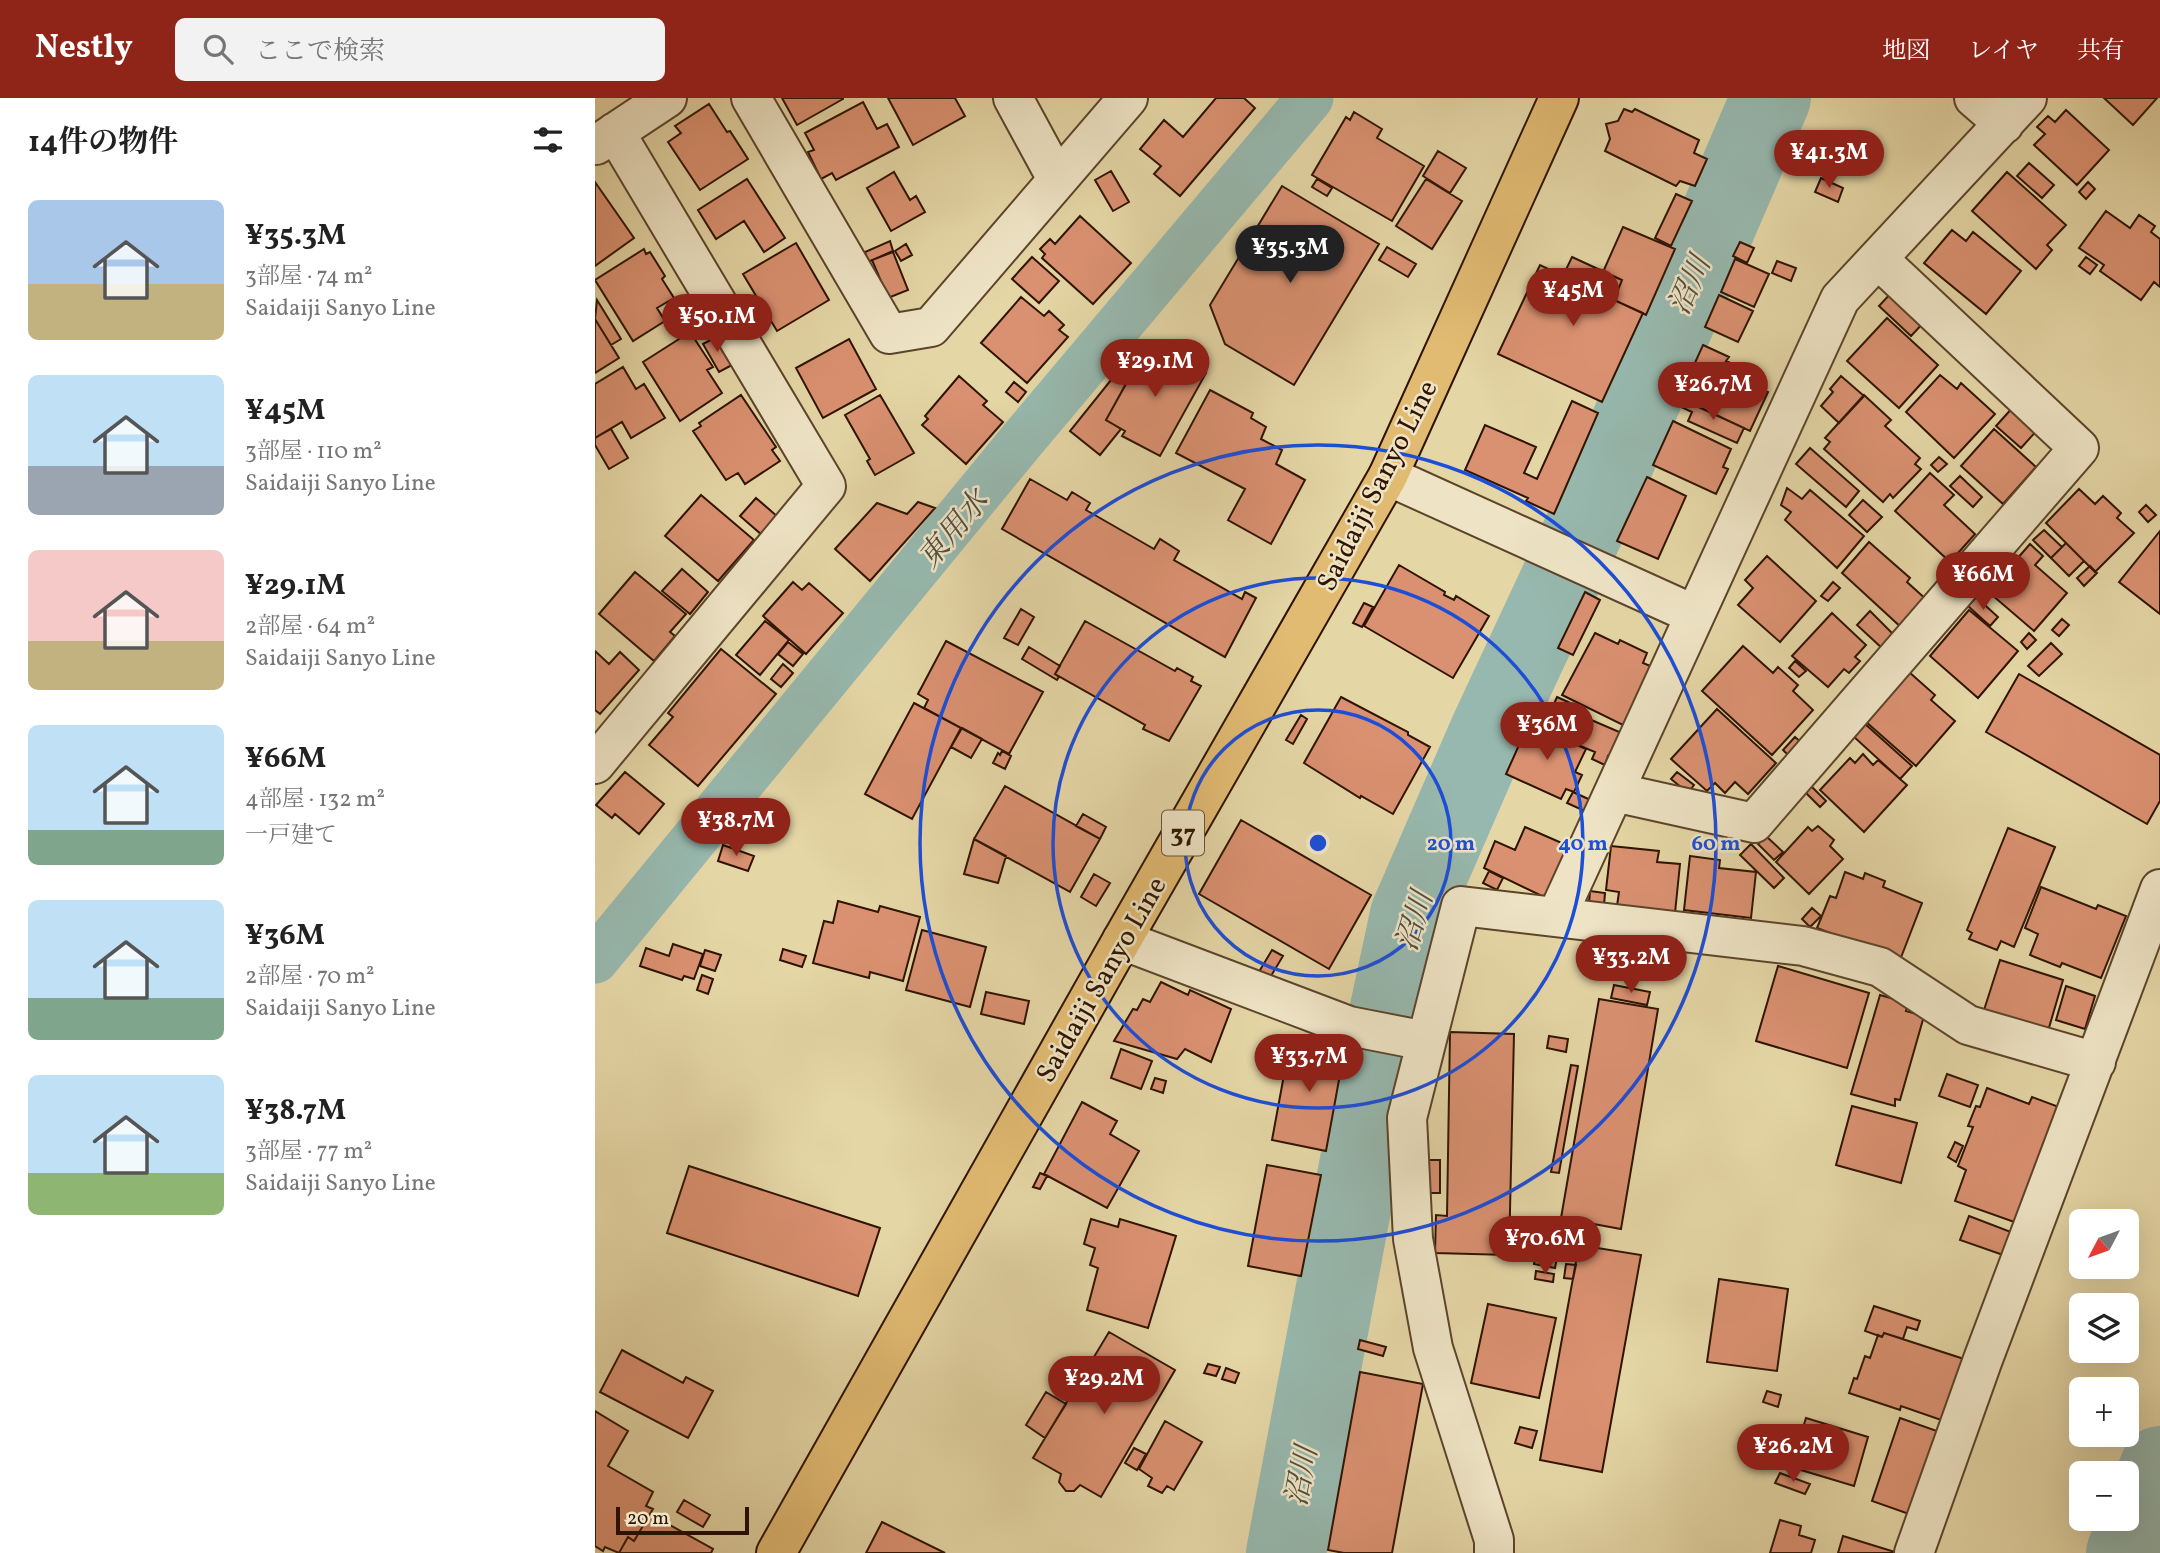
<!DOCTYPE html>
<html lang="ja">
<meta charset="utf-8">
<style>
:root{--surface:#fff;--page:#f2f2f2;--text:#222;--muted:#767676;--accent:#8f2418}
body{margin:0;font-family:Vollkorn,"Noto Serif JP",serif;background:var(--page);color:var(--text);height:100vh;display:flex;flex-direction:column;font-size:26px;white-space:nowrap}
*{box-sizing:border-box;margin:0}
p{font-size:23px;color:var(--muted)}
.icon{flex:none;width:38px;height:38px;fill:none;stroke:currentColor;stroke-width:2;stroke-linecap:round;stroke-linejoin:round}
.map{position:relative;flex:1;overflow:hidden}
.side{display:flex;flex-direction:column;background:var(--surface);width:595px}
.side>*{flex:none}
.needle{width:46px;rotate:229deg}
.fabs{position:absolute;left:1474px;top:1111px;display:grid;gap:14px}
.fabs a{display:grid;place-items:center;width:70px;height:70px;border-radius:10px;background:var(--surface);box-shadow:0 7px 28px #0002;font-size:35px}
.scale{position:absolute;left:21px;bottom:18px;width:133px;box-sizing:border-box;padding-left:7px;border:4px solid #2f1402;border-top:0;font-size:19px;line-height:24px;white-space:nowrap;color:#2f1402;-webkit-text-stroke:5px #eee4c5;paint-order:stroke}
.price{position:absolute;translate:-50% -60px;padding:0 16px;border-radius:24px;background:var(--accent);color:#fff;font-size:23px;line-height:46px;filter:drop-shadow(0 2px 4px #0008)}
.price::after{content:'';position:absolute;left:50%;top:42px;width:21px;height:16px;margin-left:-10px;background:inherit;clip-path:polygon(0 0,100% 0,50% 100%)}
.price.on{background:#222;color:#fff}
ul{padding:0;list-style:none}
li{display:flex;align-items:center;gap:21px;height:175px;padding:0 28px}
li span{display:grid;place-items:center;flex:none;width:196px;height:140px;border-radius:10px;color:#555}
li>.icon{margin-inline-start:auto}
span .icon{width:84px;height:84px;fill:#fffc;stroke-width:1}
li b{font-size:30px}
h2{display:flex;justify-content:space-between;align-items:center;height:84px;padding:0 28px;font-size:30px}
header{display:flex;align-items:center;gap:42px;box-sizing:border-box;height:98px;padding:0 35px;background:var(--accent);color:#fff}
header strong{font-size:33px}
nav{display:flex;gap:38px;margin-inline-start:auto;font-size:24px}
.search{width:490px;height:63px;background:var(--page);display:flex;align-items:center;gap:18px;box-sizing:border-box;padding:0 24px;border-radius:10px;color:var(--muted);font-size:26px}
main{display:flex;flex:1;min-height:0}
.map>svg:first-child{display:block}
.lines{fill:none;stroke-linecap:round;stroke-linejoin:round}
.canal{stroke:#97b8ae;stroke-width:47}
.river{stroke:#97b8ae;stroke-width:80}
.building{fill:#da9171;stroke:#2f1402;stroke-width:2}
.minor-casing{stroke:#5c442b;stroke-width:42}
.major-casing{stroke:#2f1402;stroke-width:42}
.minor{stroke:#eee4c5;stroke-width:38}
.major{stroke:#e2bb73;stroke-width:38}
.ring{fill:none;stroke:#1d4ed8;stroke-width:3.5}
.labels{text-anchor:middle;stroke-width:5;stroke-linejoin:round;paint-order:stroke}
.shield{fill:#eee4c5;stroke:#68523c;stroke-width:2}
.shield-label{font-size:26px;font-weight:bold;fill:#2f1402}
.street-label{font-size:28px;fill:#2f1402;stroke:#eee4c5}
.water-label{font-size:30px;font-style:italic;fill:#534d3e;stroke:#eee4c5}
.centre{fill:#1d4ed8;stroke:#eee4c5;stroke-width:3.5}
.ring-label{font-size:21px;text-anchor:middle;font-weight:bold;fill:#1d4ed8;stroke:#eee4c5;stroke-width:5;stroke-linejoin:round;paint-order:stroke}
</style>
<header>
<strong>Nestly</strong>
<div class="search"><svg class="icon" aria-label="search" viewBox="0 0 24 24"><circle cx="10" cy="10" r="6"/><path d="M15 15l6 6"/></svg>ここで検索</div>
<nav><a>地図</a><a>レイヤ</a><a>共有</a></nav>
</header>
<main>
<section class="side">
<h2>14件の物件<svg class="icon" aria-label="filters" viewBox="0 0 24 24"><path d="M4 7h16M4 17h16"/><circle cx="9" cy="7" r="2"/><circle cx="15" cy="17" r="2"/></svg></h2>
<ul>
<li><span style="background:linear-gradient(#a9c7e8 60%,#c2b280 0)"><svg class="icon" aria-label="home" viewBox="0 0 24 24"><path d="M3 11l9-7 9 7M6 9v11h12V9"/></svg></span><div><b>¥35.3M</b><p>3部屋 · 74 m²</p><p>Saidaiji Sanyo Line</p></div></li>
<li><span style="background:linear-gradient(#bfe0f5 65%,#9aa5b1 0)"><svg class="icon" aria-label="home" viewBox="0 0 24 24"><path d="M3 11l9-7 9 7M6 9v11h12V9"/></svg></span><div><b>¥45M</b><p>3部屋 · 110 m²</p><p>Saidaiji Sanyo Line</p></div></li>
<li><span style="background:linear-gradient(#f6c9c9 65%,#c2b280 0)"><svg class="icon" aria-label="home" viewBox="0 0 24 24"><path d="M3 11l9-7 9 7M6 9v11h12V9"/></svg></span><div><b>¥29.1M</b><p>2部屋 · 64 m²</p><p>Saidaiji Sanyo Line</p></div></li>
<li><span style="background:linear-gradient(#bfe0f5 75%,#7fa58c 0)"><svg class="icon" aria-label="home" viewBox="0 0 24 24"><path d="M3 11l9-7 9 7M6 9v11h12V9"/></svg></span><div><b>¥66M</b><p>4部屋 · 132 m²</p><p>一戸建て</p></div></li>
<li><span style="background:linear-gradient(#bfe0f5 70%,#7fa58c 0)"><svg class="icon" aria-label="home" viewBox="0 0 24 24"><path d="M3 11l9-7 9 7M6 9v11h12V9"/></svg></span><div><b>¥36M</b><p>2部屋 · 70 m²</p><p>Saidaiji Sanyo Line</p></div></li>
<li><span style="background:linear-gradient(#bfe0f5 70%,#8fb573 0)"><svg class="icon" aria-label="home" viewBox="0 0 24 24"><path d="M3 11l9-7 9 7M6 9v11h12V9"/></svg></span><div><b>¥38.7M</b><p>3部屋 · 77 m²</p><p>Saidaiji Sanyo Line</p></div></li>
</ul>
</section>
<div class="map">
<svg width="1565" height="1455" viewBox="0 0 1565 1455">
<rect width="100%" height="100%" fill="#e5d6a6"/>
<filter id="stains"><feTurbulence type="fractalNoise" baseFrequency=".00286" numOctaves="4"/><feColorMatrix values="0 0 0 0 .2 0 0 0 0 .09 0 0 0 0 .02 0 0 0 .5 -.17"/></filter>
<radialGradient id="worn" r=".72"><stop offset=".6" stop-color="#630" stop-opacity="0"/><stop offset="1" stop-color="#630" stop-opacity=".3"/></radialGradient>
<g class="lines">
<path class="canal" d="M0 862 428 341 715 0"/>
<path class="river" d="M691 1455 785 957 815 817 894 635 1005 397 1176 0
M1531 1455 1565 1368"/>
</g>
<path class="building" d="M187 0H248V1L202 27Z
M293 0H360L370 18 318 47Z
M621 0H649L660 10 585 98 559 76 566 68 545 51 569 22 588 39Z
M1509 0H1562L1538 27Z
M268 4 282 31 292 26 304 49 241 82 237 75 226 81 213 54 219 52 210 35Z
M114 6 132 34 135 33 153 61 105 92 73 44 86 35 80 28Z
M1029 11 1037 14 1040 11 1104 42 1099 55 1112 61 1100 88 1085 83 1081 88 1010 53 1015 41 1011 26 1023 23Z
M1471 12 1514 52 1482 87 1439 47 1450 36 1442 29 1453 18 1460 24Z
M759 14 787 31 782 40 829 68 797 123 717 77 751 19 755 22Z
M843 53 871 70 855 95 828 78Z
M1434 65 1459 87 1447 100 1422 78Z
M516 73 534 104 518 113 500 82Z
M299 74 315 102 321 98 330 114 296 133 272 90Z
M1412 74 1471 127 1452 147 1457 152 1441 171 1377 113Z
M1226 80 1248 90 1243 104 1220 94Z
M152 81 190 140 169 154 149 123 121 141 103 112Z
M722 81 737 90 732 98 717 89Z
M831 81 867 103 837 151 801 128Z
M0 84 39 140 0 168Z
M1493 84 1500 91 1491 101 1484 94Z
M687 88 784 146 699 287 630 246 615 207Z
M1081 96 1097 103 1076 148 1060 140Z
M1511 113 1535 130 1544 117 1560 128 1556 134 1565 141V189L1559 184 1546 202 1505 173 1509 167 1484 150Z
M485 118 536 165 498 206 447 160 450 156 445 151 455 141 460 146Z
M1028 129 1080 151 1051 217 1019 202 1027 182 1008 174Z
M1357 132 1371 143 1378 134 1426 173 1391 216 1329 165Z
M295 143 298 153 273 164 270 154Z
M1145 144 1159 150 1152 165 1138 158Z
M201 145 234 202 182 233 148 176Z
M311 146 317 157 306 163 300 153Z
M792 149 821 166 813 179 784 162Z
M49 151 51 156 55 154 70 178 67 181 79 200 62 210 70 223 38 243 0 182Z
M298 154 313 192 293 200 277 162Z
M437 159 464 183 444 205 417 181Z
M977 159 1027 182 1019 202 1048 215 1007 304 903 256 945 167 968 178Z
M1491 159 1502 167 1495 176 1484 168Z
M1140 161 1174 176 1159 209 1126 194Z
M1182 163 1201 170 1196 183 1177 175Z
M1296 195 1332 221 1316 238 1284 208Z
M1124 197 1158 213 1143 244 1110 229Z
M426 199 449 218 454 213 469 227 464 232 473 239 432 285 386 245Z
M2 202 26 241 16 247 0 221Z
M1292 220 1343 267 1304 310 1252 263Z
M0 221 24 260 0 275Z
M95 234 118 269 112 272 127 295 85 323 48 264Z
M121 239 137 267 124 274 108 246Z
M254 241 281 291 228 320 201 270Z
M1108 247 1134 259 1131 263 1162 277 1158 289 1173 294 1155 333 1084 300Z
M551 249 562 255 566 250 611 275 565 358 527 338 530 333 511 322Z
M28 269 41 291 49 286 70 320 36 340 27 324 0 340V286Z
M520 277 531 286 511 322 526 331 505 357 475 333Z
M1345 277 1362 291 1366 285 1400 316 1359 360 1311 314Z
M364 278 392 303 388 307 408 324 371 366 327 327 333 321 330 318Z
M1246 278 1269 298 1244 325 1226 308 1238 294 1235 291Z
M419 284 431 294 423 304 411 294Z
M615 292 658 315 656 320 671 329 666 341 687 352 681 366 710 382 676 446 633 422 650 391 581 355Z
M146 297 181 349 177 352 185 363 150 386 143 375 131 382 98 333 106 328 104 325Z
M285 297 319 355 280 377 272 363 275 361 250 317Z
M1269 297 1296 322 1290 328 1325 360 1320 366 1326 371 1298 400 1295 396 1288 404 1229 351 1235 344 1230 340Z
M1087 301 1149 330 1142 345 1093 323 1097 314 1084 308Z
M977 303 1003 315 959 416 931 403 933 400 870 372 890 327 941 349 929 375 942 381Z
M1420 307 1445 329 1426 350 1401 328Z
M1078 323 1136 351 1128 369 1133 371 1121 396 1058 367Z
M16 331 33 360 14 371 0 347V340Z
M1399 331 1441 369 1408 406 1366 368Z
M1215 350 1264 393 1251 409 1201 366Z
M1344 359 1352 366 1343 374 1336 367Z
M1335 375 1359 397 1349 407 1380 436 1355 464 1300 413Z
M1365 378 1387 399 1378 409 1355 388Z
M1052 379 1091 398 1063 461 1022 443Z
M435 381 472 402 477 394 495 405 491 412 559 451 565 441 584 453 579 462 647 501 650 494 661 500 630 559 407 431Z
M1192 390 1207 401 1215 392 1269 438 1242 470 1190 422 1196 414 1186 407Z
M1484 391 1500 406 1508 398 1526 415 1522 420 1539 435 1500 474 1451 425Z
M106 397 159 442 123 483 70 438Z
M161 400 183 419 167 437 145 418Z
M1268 402 1287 419 1272 434 1254 417Z
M323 404 340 410 275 483 240 451 282 405 312 416Z
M1551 407 1561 417 1553 424 1544 414Z
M1449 432 1467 449 1456 460 1438 442Z
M1565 433V516L1524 484Z
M1274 444 1315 480 1312 484 1333 503 1308 531 1247 475Z
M1471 445 1489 463 1474 478 1456 460Z
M1435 446 1448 458 1440 467 1472 495 1439 533 1397 497 1404 490 1400 486Z
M1172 458 1221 503 1185 544 1143 507 1158 490 1150 482Z
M804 467 850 494 849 497 859 502 861 498 894 518 858 580 769 528Z
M1495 468 1502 475 1489 488 1482 480Z
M87 471 113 494 95 516 67 493Z
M40 474 91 516 75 534 80 538 59 563 4 516Z
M198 484 207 492 214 485 248 515 211 556 168 518Z
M1238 484 1245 490 1233 503 1226 498Z
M990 494 1005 502 978 557 963 550Z
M1381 499 1403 519 1395 528 1373 508Z
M769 505 778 509 767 529 758 525Z
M426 511 439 519 423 547 409 540Z
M1374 512 1423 553 1383 600 1335 558Z
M1275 513 1300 538 1288 551 1262 527Z
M1237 515 1271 547 1260 559 1265 563 1254 575 1249 571 1233 589 1197 558Z
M1467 521 1474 527 1464 538 1457 532Z
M170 523 194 542 165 577 141 557Z
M490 523 580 573 582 570 598 579 596 583 606 588 574 643 548 631 550 627 460 576Z
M1000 535 1023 546 1025 542 1052 555 1048 565 1060 570 1032 629 967 597Z
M1434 535 1441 542 1432 551 1426 544Z
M351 543 448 594 414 656 329 610 333 602 323 596Z
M193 544 208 556 198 568 183 556Z
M1456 545 1467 556 1444 578 1433 568Z
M1148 548 1178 575 1183 569 1203 587 1198 593 1218 612 1177 657 1107 593Z
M434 549 465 568 460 576 464 579 462 582 427 561Z
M126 551 181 596 103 688 54 647 78 619 73 615Z
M0 553 14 566 25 554 44 572 5 616 0 612Z
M1200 563 1211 573 1204 579 1194 570Z
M188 566 198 575 186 589 176 581Z
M1314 574 1340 597 1336 602 1360 623 1321 668 1270 623Z
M1424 576 1565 657V703L1552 726 1391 634Z
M746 599 813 634V637L835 649 798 716 766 698 765 700 709 665Z
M962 599 982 608 978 617 958 608Z
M319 605 366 630 317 721 270 696Z
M1122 611 1181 665 1153 696 1140 684 1130 695 1120 685 1112 693 1076 661Z
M706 617 712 621 698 646 691 642Z
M994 621 1029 636 1019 661 1013 658 1010 667 997 661 1000 654 983 647Z
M934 625 991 651 980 674 987 677 979 694 971 691 966 701 911 676Z
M1269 625 1317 668 1305 681 1258 638Z
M367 630 387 641 376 660 356 649Z
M1200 639 1207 645 1195 659 1188 652Z
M407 653 416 658 410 671 398 665 403 655 405 657Z
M1268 656 1278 667 1283 662 1312 687 1269 734 1225 692 1255 660 1260 665Z
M30 674 69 706 44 736 20 716 17 720 1 707Z
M1082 674 1099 687 1093 695 1076 681Z
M410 688 505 741 475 794 379 741Z
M1216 688 1231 703 1225 709 1210 694Z
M978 694 1000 704 994 715 972 705Z
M488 716 511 729 505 741 481 728Z
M646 722 776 797 734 871 604 796Z
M1223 728 1239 742 1235 748 1248 761 1214 796 1181 764 1213 729 1217 733Z
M930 729 976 749 951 800 889 770 900 743 920 752Z
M1413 730 1460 749 1419 849 1406 843 1402 852 1374 841 1377 835 1372 832Z
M1171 738 1188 754 1179 762 1163 746Z
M379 741 411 758 403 785 369 776Z
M1156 746 1189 780 1179 790 1145 757Z
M128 747 159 758 153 773 123 763Z
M1016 748 1064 753 1062 764 1085 766 1080 815 1022 808 1024 794 1011 792Z
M1095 758 1125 762 1124 770 1161 774 1156 820 1089 812Z
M894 773 908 780 902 792 888 785Z
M1250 774 1268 781 1270 775 1290 783 1288 789 1327 805 1305 862 1222 830 1235 798 1241 800Z
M499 776 515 785 501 808 486 799Z
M1446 789 1501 811 1503 807 1531 818 1506 880 1467 865 1465 869 1435 857 1443 836 1430 830Z
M995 793 1010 795 1009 807 994 805Z
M243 803 283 814 285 808 325 819 308 883 275 874 274 880 218 865 229 823 238 825Z
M1217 810 1226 818 1215 829 1207 821Z
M327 832 391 849 375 909 311 892Z
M78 846 108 856 99 881 89 878 87 882 45 868 51 850 74 858Z
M188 851 211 858 207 869 185 862Z
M110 852 126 857 120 873 105 868Z
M677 852 688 858 673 883 662 877Z
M1405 862 1468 882 1453 933 1389 912Z
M1183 868 1274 895 1252 970 1161 943Z
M107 877 118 881 113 896 102 892Z
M566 884 593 897 595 892 636 911 616 964 590 951 582 961 519 943 538 911 542 912 548 901 555 904Z
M1019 887 1055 894 1052 907 1016 900Z
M1471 888 1500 898 1490 931 1461 922Z
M391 894 434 903 429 926 386 916Z
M1285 897 1313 905 1311 913 1329 918 1305 1002 1300 1001V1008L1256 996Z
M1004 901 1063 911 1026 1131 966 1120Z
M855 934 919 936 914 1157 840 1155 841 1117 852 1118Z
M954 938 973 941 971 954 952 950Z
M696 939 750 949 731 1053 677 1042Z
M526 951 557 963 546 991 516 980Z
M976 967 983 968 964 1075 956 1074Z
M1352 976 1383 987 1375 1009 1344 998Z
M560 980 571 983 568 995 556 991Z
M1392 990 1434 1006 1437 999 1464 1009 1422 1125 1360 1103 1371 1072 1363 1068 1378 1029 1373 1028 1381 1008 1385 1009Z
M487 1004 522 1023 515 1036 544 1053 512 1110 449 1076Z
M1257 1008 1322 1025 1306 1085 1241 1067Z
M1360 1044 1368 1048 1361 1064 1353 1059Z
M827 1062H845V1095H827Z
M672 1067 726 1077 706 1178 653 1168Z
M94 1068 285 1130 263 1198 72 1135Z
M445 1075 452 1078 445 1091 438 1089Z
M1374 1118 1416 1134 1408 1157 1365 1142Z
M496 1121 523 1129 525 1121 581 1138 553 1230 492 1212 503 1170 495 1167 500 1150 489 1146Z
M945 1133 966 1137 960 1170 939 1166Z
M984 1147 1046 1157 1007 1374 945 1362Z
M971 1166 981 1167 978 1181 969 1180Z
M941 1173 959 1176 958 1184 940 1181Z
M1124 1181 1193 1191 1182 1273 1112 1264Z
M893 1206 961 1220 944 1300 876 1285Z
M1279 1208 1325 1223 1322 1232 1312 1229 1308 1241 1289 1235 1287 1239 1270 1233Z
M514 1234 580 1272 506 1399 485 1387 479 1393H471L464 1384 466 1376 438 1360Z
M1289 1235 1369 1261 1349 1323 1306 1308 1305 1312 1254 1295 1259 1280 1262 1281 1270 1258 1275 1260 1283 1237 1287 1239Z
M765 1242 791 1249 788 1258 763 1251Z
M27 1252 88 1285 91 1279 118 1293 93 1340 5 1294Z
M613 1266 625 1269 621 1278 609 1275Z
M631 1270 644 1275 640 1285 627 1281Z
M765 1274 828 1286 797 1455H749L733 1452Z
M1172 1293 1186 1297 1183 1309 1168 1304Z
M451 1294 471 1306 450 1340 431 1327Z
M0 1313 33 1333 13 1368 58 1394 51 1408 58 1411 39 1443 33 1439 24 1455 10 1449 8 1453 0 1448Z
M1211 1320 1273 1339 1259 1388 1196 1369Z
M1305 1320 1342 1333 1314 1416 1277 1403Z
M570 1323 607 1344 579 1392 572 1388 567 1395 553 1388 557 1380 544 1371Z
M925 1329 942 1333 937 1350 920 1345Z
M1185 1329 1202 1334 1192 1368 1174 1363Z
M539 1350 551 1356 542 1372 530 1365Z
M1185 1375 1215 1386 1210 1396 1180 1385Z
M89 1402 115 1417 108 1429 82 1414Z
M55 1416 118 1451 116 1455H24L33 1439 39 1443Z
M1185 1422 1206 1428 1204 1437 1220 1442 1216 1455H1175Z
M287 1424 350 1455H271Z
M1248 1438 1303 1455H1243Z"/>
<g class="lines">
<g class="minor-casing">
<path id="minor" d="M156 0 294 236 336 229 533 0
M418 0 462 81
M1379 0 1409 26
M1 47 72 0
M793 378 1100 517
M0 666 231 388 20 34
M1019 694 1159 725 1484 350 1283 161
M962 818 1245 201 1432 0
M527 842 754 928 831 943
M899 1455V1442L838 1250 818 1141 812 1020 866 808 1208 848 1285 869 1373 927 1501 964
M1319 1455 1387 1264 1565 791"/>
</g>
<g class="major-casing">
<path id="major" d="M181 1455 527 842 793 378 964 0"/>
</g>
<use href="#minor" class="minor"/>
<use href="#major" class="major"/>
</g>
<g class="ring">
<circle cx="723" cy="745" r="133"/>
<circle cx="723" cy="745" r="265"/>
<circle cx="723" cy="745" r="398"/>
</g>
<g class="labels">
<rect class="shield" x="567" y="712.5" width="42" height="45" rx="5"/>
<g class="shield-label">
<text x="588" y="744">37</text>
</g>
<g class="street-label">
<text transform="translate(781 387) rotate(-63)" y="10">Saidaiji Sanyo Line</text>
<text transform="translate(505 881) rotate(-60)" y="10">Saidaiji Sanyo Line</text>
</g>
<g class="water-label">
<text transform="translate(1094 187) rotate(-66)" y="10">沼川</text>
<text transform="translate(358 431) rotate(-50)" y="10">東用水</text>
<text transform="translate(819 823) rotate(-73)" y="10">沼川</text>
<text transform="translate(706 1378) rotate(-79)" y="10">沼川</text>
</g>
</g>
<circle cx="723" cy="745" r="10" class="centre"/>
<g class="ring-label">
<text x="856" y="752">20 m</text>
<text x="988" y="752">40 m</text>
<text x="1121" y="752">60 m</text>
</g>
<rect width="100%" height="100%" filter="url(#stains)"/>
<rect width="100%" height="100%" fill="url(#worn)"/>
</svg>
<div class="fabs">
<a><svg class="needle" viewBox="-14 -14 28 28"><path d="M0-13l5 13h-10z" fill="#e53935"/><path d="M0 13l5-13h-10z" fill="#767676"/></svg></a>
<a><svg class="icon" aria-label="layers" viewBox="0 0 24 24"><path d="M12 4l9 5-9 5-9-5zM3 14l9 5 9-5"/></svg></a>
<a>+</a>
<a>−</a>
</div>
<div class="scale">20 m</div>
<b class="price" style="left:1234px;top:92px">¥41.3M</b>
<b class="price on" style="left:695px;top:187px">¥35.3M</b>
<b class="price" style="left:978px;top:230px">¥45M</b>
<b class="price" style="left:122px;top:256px">¥50.1M</b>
<b class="price" style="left:560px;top:301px">¥29.1M</b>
<b class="price" style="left:1118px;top:324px">¥26.7M</b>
<b class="price" style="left:1388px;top:514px">¥66M</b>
<b class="price" style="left:952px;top:664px">¥36M</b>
<b class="price" style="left:141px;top:760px">¥38.7M</b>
<b class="price" style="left:1036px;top:897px">¥33.2M</b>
<b class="price" style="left:714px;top:996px">¥33.7M</b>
<b class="price" style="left:950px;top:1178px">¥70.6M</b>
<b class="price" style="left:509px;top:1318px">¥29.2M</b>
<b class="price" style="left:1198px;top:1386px">¥26.2M</b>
</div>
</main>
